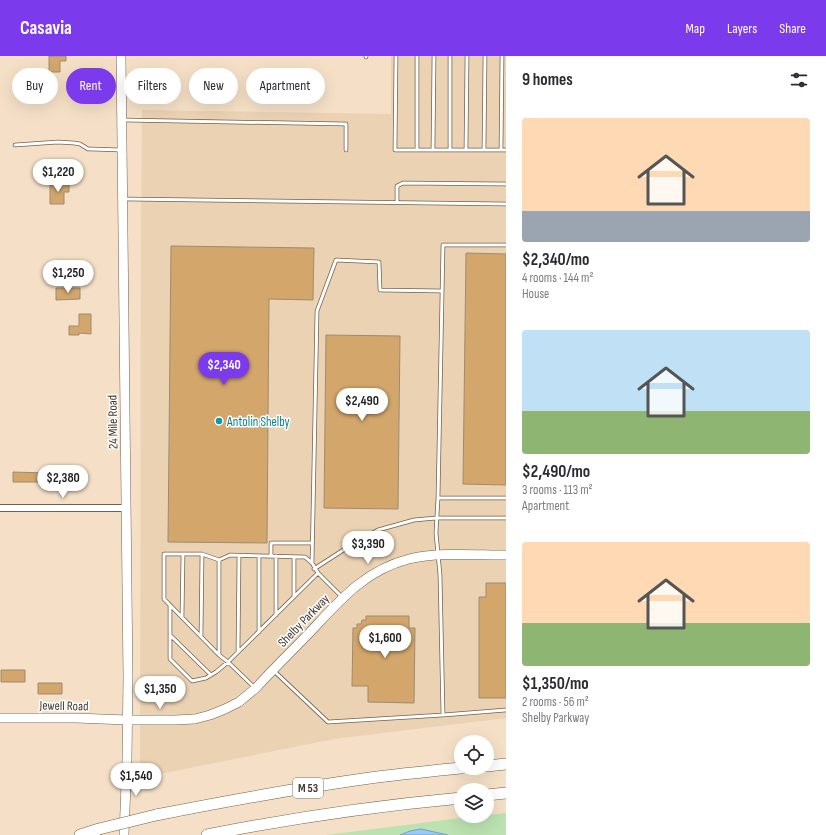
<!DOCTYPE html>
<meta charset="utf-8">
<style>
:root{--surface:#fff;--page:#f7f7f7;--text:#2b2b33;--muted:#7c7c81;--accent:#7c3aed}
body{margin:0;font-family:"Sofia Sans Condensed",sans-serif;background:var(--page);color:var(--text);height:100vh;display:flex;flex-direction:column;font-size:15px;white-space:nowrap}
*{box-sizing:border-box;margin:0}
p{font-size:13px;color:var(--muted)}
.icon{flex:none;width:22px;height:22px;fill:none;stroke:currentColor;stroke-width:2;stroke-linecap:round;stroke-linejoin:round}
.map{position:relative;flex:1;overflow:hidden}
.sheet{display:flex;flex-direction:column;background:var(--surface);width:320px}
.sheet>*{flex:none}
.hud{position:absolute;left:12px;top:12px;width:380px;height:36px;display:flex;gap:8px}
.tools{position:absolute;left:454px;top:679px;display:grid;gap:8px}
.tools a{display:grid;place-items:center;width:40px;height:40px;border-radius:50%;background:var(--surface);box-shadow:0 4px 16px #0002;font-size:20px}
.price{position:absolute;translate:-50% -34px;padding:0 9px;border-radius:14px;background:#fff;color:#222;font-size:13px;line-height:26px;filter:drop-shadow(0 1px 2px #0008)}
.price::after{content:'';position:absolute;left:50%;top:24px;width:12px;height:9px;margin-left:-6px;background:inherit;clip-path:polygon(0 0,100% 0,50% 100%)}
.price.active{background:var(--accent);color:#fff}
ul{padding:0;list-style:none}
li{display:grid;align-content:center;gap:8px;height:212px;padding:0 16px}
li span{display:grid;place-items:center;height:124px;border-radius:4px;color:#555}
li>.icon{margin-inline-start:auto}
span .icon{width:72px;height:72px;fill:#fffc;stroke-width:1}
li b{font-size:17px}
h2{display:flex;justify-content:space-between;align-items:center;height:48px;padding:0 16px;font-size:17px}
.tag{padding:0 14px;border-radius:18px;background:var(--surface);box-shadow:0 4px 16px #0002;font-size:14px;line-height:36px}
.tag.active{background:var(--accent);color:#fff}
header{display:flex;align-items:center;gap:24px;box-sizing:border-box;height:56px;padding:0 20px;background:var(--accent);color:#fff}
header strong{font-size:19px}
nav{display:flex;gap:22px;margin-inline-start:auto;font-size:14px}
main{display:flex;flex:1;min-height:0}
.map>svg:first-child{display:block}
.built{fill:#ebd2b3}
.green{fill:#bce2b1}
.water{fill:#94cbff;stroke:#7b9fc1}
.building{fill:#d3a66b;stroke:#9e8b74}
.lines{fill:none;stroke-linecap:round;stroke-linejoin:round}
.lane-casing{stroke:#73614b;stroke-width:4.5}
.street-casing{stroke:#73614b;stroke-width:8}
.secondary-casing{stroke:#73614b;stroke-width:10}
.highway-casing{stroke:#73614b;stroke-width:12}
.lane{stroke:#fff;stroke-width:3}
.street{stroke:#fff;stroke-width:6}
.secondary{stroke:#fff;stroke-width:9}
.highway{stroke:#fff;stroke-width:11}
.highway-bridge-casing{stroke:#73614b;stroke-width:12;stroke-linecap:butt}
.highway-bridge{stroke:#fff;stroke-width:11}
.culture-dot{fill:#0f9aa8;stroke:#fff;stroke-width:1.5}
.labels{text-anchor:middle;stroke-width:3;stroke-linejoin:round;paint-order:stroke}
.shield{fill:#fff;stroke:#7a746d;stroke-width:1}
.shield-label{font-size:12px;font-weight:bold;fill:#41392f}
.culture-label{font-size:13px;fill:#0d838f;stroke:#fff;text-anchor:start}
.street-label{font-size:13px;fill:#41392f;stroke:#fff}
</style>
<header>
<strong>Casavia</strong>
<nav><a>Map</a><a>Layers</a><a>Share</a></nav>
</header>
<main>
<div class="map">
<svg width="506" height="779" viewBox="0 0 506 779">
<rect width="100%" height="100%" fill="#f5e0c7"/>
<path class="built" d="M391 0H506V662L334 683 140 722 141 165 142 54 391 58Z"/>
<path class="green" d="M506 757V779H326L476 760H487V759Z"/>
<path class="water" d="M421 773 448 779H400L410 775Z"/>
<path class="building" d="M49 0H66V5H60V16H49Z
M50 127H69V136H64V148H50Z
M171 190 314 192 313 244 269 243 267 487 168 486Z
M466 197 506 198V429L463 428Z
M56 232H80V243L56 244Z
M79 258H91V278L79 277V279H69V270H79Z
M326 279 400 280 398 453 324 452Z
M60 415H69V430H57V426H13V416L46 417 60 416Z
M486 527H506V642H479V541H486Z
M366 560H409V572H415L414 647 368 646V630H352L353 572H357V568H361L362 564H366Z
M1 614H25V626H1Z
M38 627H62V638H38Z"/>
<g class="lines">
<g class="lane-casing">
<path id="lane" d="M396 0 395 94H506
M450 0V93
M366 1V0
M124 64 346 68V94
M15 89 58 86 74 87 80 88 88 93H91L121 94
M417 93V0
M433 93 434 0
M466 93 467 0
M484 94 485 0
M501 94 502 0
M125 143 506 148
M397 146V130L403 127 506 128
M438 442H506
M271 500V487H312
M314 513 348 491 378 474 414 464 436 462H506
M294 541V501
M342 541 318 517 312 507 317 255 336 204 379 206 380 234 442 235
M170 549V603L192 625 206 622 216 616 228 606 318 517
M276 559V500
M182 561 183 498
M259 576V500
M170 579 211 619
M201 580 202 498
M238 596 239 500
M219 599V504
M274 615 328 666 443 659 506 654
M254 631 228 606 219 599 164 543V498H202L219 504 230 499 305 501 312 507
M443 659 440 519 436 477 438 442 443 189H506"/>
</g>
<g class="street-casing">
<path id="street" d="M0 452H126"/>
</g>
<g class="secondary-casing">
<path id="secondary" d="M121 0 128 621 127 703 124 779
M0 662H76L127 664H175L195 663 210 659 225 653 239 646 256 632C274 612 294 593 313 573 342 542 366 514 409 503 439 496 475 499 506 499"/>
</g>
<g class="highway-casing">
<path id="highway" d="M487 710 506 708
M487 739 506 737
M156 759C227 745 298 732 370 722 400 718 431 715 461 712
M80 779 99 773
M207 779C291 762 376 750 461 742"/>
</g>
<use href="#lane" class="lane"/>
<use href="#street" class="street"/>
<use href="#secondary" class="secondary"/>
<use href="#highway" class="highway"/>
<g class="highway-bridge-casing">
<path id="highway-bridge" d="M99 773 156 759"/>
</g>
<use href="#highway-bridge" class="highway-bridge"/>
</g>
<circle class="culture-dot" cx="219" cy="365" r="4"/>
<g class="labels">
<rect class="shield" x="293" y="722" width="30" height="20" rx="3"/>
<g class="shield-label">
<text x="308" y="736">M 53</text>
</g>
<g class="culture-label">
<text x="227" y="370">Antolin Shelby</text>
</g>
<g class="street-label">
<text transform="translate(112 366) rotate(-91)" y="5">24 Mile Road</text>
<text transform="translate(303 564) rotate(-46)" y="5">Shelby Parkway</text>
<text transform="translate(64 649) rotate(1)" y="5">Jewell Road</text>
</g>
</g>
</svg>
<div class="tools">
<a><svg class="icon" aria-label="locate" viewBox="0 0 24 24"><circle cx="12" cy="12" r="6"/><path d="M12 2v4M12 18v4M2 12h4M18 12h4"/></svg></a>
<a><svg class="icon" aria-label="layers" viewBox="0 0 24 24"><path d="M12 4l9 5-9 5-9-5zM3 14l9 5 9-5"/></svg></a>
</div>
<b class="price" style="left:58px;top:137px">$1,220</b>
<b class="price" style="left:68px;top:238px">$1,250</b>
<b class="price active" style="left:224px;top:330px">$2,340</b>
<b class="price" style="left:362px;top:366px">$2,490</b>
<b class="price" style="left:63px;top:443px">$2,380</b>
<b class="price" style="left:368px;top:509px">$3,390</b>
<b class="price" style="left:385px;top:603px">$1,600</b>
<b class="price" style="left:160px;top:654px">$1,350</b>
<b class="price" style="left:136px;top:741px">$1,540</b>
<div class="hud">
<a class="tag">Buy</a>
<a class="tag active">Rent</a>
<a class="tag">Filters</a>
<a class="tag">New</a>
<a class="tag">Apartment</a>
</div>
</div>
<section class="sheet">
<h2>9 homes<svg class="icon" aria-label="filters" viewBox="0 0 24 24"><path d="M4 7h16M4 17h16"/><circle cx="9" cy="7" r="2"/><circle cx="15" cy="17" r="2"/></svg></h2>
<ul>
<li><span style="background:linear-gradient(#ffd9b3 75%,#9aa5b1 0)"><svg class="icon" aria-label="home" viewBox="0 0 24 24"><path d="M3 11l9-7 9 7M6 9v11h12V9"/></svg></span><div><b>$2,340/mo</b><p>4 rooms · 144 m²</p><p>House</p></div></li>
<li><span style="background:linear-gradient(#bfe0f5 65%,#8fb573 0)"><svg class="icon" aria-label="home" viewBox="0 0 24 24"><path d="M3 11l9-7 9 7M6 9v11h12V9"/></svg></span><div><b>$2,490/mo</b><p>3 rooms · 113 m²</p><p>Apartment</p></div></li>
<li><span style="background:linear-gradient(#ffd9b3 65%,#8fb573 0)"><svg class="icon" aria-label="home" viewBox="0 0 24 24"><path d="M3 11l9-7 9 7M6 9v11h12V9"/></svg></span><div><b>$1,350/mo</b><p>2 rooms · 56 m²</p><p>Shelby Parkway</p></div></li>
</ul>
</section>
</main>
